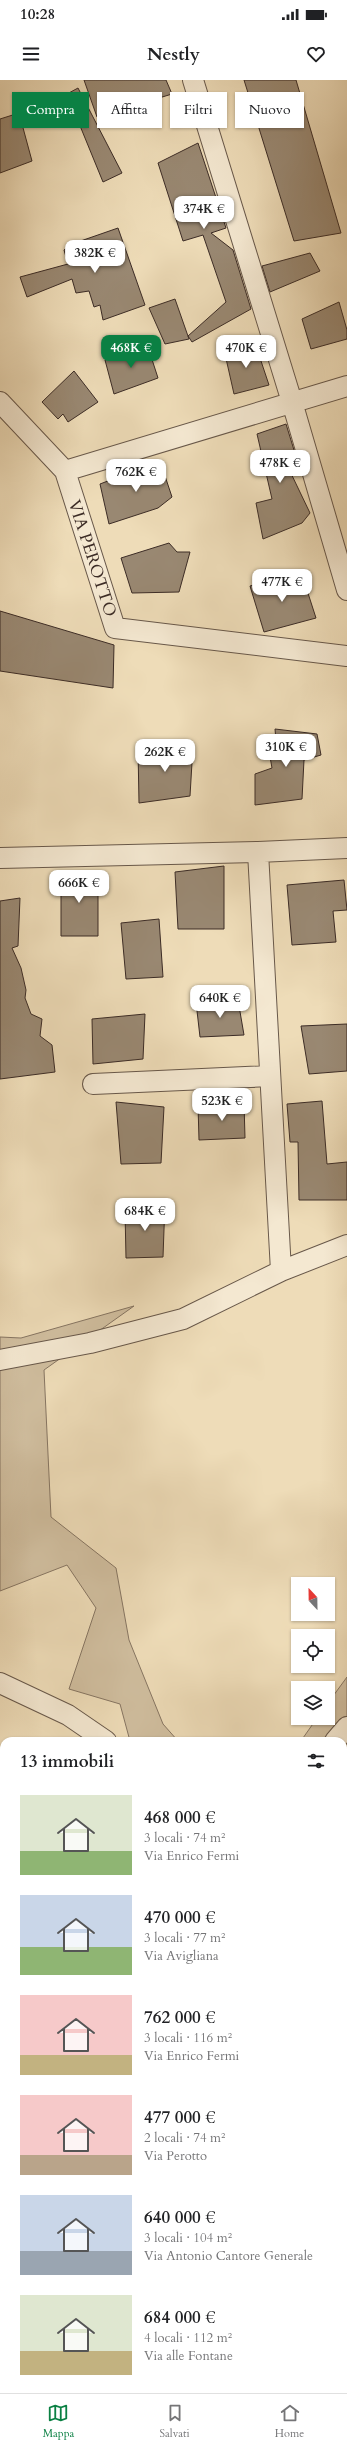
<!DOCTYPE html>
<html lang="it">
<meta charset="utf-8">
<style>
:root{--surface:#fff;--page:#f6f6f6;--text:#202124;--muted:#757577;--line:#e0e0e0;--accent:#0b8043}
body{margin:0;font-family:Cardo,serif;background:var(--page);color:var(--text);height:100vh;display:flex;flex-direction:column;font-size:15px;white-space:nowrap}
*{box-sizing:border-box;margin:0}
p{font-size:13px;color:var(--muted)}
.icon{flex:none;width:22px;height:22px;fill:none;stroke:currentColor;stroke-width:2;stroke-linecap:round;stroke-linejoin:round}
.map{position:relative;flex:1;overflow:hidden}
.drawer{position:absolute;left:0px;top:1657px;width:347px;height:656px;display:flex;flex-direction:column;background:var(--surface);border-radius:12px 12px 0 0;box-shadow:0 1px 3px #0004}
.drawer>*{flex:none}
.hud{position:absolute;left:12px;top:12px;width:323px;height:36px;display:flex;gap:8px}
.needle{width:26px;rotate:338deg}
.controls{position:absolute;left:291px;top:1497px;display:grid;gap:8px}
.controls a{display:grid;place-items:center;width:44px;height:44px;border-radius:0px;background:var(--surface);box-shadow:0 1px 3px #0004;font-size:20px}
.price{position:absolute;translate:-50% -34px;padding:0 9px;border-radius:8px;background:#fff;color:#222;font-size:13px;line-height:26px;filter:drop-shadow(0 1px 2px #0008)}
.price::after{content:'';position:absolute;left:50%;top:24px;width:12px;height:9px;margin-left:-6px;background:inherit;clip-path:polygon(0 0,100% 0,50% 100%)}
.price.on{background:var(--accent);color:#fff}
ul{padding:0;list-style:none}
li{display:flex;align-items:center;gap:12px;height:100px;padding:0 20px}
li span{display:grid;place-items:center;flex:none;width:112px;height:80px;border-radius:0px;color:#555}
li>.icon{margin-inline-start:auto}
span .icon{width:48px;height:48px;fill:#fffc;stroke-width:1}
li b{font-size:17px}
h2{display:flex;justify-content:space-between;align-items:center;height:48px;padding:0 20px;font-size:17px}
.pill{padding:0 14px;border-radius:0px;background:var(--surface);box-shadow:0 1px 3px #0004;font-size:14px;line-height:36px}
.pill.on{background:var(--accent);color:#fff}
.status{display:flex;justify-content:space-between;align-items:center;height:28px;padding:0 20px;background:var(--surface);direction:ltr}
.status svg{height:11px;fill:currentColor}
header{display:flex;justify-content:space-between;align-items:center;height:52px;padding:0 20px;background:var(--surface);font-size:18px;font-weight:600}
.tab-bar{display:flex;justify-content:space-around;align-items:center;height:56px;border-top:1px solid var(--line);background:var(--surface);font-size:11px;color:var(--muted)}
.tab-bar a{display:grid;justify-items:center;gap:2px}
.tab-bar .on{color:var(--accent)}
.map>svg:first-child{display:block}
.green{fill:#d0be9f;stroke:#867562}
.building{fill:#998872;stroke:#3c2c26}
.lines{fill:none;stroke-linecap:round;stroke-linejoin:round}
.street-casing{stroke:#68584a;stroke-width:22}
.path{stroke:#3c2c26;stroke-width:2.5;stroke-dasharray:3 2;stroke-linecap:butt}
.street{stroke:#f4e8d1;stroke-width:20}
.labels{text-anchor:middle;stroke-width:3;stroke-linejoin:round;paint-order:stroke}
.street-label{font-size:17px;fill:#3c2c26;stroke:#f4e8d1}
</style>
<div class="status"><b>10:28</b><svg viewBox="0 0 49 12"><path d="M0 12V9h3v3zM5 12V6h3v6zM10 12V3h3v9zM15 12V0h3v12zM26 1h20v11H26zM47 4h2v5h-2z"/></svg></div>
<header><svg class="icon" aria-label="menu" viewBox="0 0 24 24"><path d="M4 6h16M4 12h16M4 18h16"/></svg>Nestly<svg class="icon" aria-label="heart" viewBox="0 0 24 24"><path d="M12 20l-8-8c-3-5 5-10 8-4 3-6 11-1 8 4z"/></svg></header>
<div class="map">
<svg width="347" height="2313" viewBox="0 0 347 2313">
<rect width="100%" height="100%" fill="#eedcb8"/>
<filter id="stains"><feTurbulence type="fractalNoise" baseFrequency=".005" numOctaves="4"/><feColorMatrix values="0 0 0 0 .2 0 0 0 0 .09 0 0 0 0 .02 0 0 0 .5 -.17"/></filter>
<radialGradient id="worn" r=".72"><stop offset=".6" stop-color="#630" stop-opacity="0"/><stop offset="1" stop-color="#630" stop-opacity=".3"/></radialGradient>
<path class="green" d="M134 1226 44 1290 51 1437 116 1488 129 1560 163 1644 178 1661H130L120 1624 69 1609 96 1528 67 1485 0 1511V1257L21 1258Z
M347 1597V1639L331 1661H296L303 1658 317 1638H328V1623Z
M4 1799V2068L0 2057V1801Z"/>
<path class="building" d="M84 0H166L172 14 97 37Z
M244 0H296L341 153 294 161Z
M78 8 122 93 103 102 67 14Z
M19 33 32 81 0 93V39Z
M198 63 226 148 211 153 233 170 251 229 192 262 188 256 226 222 203 155 183 161 158 83Z
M118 148 145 225 103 240 100 225 94 227 89 211 76 213 72 199 27 217 20 197 68 184 64 170 72 164Z
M310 173 320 191 270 212 262 186Z
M175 219 189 259 165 264 149 228Z
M339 222 347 250V259L311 269 302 239Z
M254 260 269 305 234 314 225 274Z
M147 264 158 298 114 314 105 280Z
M74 291 98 322 68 342 63 334 58 339 42 322Z
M286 344 298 383 287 385 310 433 302 443 263 459 256 423 272 419 257 354Z
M160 381 172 417 158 428 109 444 100 404Z
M169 463 177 472H190L179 512 132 513 121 478Z
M294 494 306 507 316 538 264 552 250 506Z
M0 531 114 565 113 608 0 591Z
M275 649 317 654 321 675 304 680 302 719 255 725V694L272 688 269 671 277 673Z
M193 666 190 716 139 723 138 668Z
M224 786V849H178L175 792Z
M61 792 98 793V856H61Z
M344 800 347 830 333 831 336 862 292 865 287 805Z
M20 818 18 866 12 868 21 888 26 910 25 918 31 934 42 939 40 956 52 965 55 992 0 999V821Z
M159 839 163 897 126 899 121 843Z
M238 920 244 955 200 957 196 922Z
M145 934 143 979 93 984 92 939Z
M347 944V991L309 994 301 946Z
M322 1021 327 1084 347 1082V1120H299L298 1062H290L287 1024Z
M116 1022 164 1027 161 1083 121 1084Z
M244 1023 245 1058 199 1060 198 1025Z
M165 1122 163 1177 126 1178 125 1131Z"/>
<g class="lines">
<g class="street-casing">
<path id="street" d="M193 0 292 322 347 510
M0 322 65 391 115 548 347 576
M65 391 347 306
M258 772 281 1191
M0 778 258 772 347 768
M93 1004 270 996
M0 1280 90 1263 183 1239 281 1191 347 1165
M0 1603 68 1635 106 1661
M335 1661 347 1647
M343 1810 347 1812
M6 2313 8 2309"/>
</g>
<path class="path" d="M0 1816 4 1814"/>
<use href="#street" class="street"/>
</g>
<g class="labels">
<g class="street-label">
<text transform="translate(93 478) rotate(72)" y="6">VIA PEROTTO</text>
</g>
</g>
<rect width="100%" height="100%" filter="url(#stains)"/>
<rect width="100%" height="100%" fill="url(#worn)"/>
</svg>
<div class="controls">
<a><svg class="needle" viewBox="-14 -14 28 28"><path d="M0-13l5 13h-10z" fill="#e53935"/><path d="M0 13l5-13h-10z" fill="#757577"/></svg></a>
<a><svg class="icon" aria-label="locate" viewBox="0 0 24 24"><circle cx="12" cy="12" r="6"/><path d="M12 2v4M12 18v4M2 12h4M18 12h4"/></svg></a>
<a><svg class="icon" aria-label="layers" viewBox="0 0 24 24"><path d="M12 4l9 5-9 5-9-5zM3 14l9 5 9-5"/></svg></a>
</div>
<b class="price" style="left:204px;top:150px">374K €</b>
<b class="price" style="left:95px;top:194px">382K €</b>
<b class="price on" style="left:131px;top:289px">468K €</b>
<b class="price" style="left:246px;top:289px">470K €</b>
<b class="price" style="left:280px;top:404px">478K €</b>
<b class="price" style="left:136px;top:413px">762K €</b>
<b class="price" style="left:282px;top:523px">477K €</b>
<b class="price" style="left:286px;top:688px">310K €</b>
<b class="price" style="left:165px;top:693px">262K €</b>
<b class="price" style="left:79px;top:824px">666K €</b>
<b class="price" style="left:220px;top:939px">640K €</b>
<b class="price" style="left:222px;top:1042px">523K €</b>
<b class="price" style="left:145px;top:1152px">684K €</b>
<div class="hud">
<a class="pill on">Compra</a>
<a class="pill">Affitta</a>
<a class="pill">Filtri</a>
<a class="pill">Nuovo</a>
</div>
<section class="drawer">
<h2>13 immobili<svg class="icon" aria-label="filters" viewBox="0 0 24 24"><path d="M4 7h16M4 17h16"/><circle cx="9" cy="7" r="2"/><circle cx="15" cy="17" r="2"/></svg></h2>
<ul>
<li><span style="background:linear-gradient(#dfe7d0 70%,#8fb573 0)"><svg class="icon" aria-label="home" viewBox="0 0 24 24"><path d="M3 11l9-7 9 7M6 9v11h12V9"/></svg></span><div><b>468 000 €</b><p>3 locali · 74 m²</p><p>Via Enrico Fermi</p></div></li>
<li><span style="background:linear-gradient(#c9d6e8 65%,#8fb573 0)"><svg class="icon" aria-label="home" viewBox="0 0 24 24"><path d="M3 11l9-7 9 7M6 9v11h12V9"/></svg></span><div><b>470 000 €</b><p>3 locali · 77 m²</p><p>Via Avigliana</p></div></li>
<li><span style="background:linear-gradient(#f6c9c9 75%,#c2b280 0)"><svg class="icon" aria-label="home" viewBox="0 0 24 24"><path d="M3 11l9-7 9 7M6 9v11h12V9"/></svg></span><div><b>762 000 €</b><p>3 locali · 116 m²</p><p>Via Enrico Fermi</p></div></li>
<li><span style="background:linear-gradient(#f6c9c9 75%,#b9a48a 0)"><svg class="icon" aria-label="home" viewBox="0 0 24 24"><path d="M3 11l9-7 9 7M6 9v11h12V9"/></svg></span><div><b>477 000 €</b><p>2 locali · 74 m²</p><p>Via Perotto</p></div></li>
<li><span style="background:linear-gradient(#c9d6e8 70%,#9aa5b1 0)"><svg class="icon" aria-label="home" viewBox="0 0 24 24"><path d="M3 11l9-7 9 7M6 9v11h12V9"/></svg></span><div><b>640 000 €</b><p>3 locali · 104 m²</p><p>Via Antonio Cantore Generale</p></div></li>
<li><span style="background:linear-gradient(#dfe7d0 70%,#c2b280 0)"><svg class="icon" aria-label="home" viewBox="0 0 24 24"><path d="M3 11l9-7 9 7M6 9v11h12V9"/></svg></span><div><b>684 000 €</b><p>4 locali · 112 m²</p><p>Via alle Fontane</p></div></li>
</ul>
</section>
</div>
<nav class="tab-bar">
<a class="on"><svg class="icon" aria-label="map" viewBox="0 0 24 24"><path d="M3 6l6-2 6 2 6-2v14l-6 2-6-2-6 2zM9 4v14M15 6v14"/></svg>Mappa</a>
<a><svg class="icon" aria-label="saved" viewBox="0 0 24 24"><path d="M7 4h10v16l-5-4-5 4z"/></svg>Salvati</a>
<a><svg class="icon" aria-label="home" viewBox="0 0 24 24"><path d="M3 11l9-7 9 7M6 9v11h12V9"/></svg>Home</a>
</nav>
